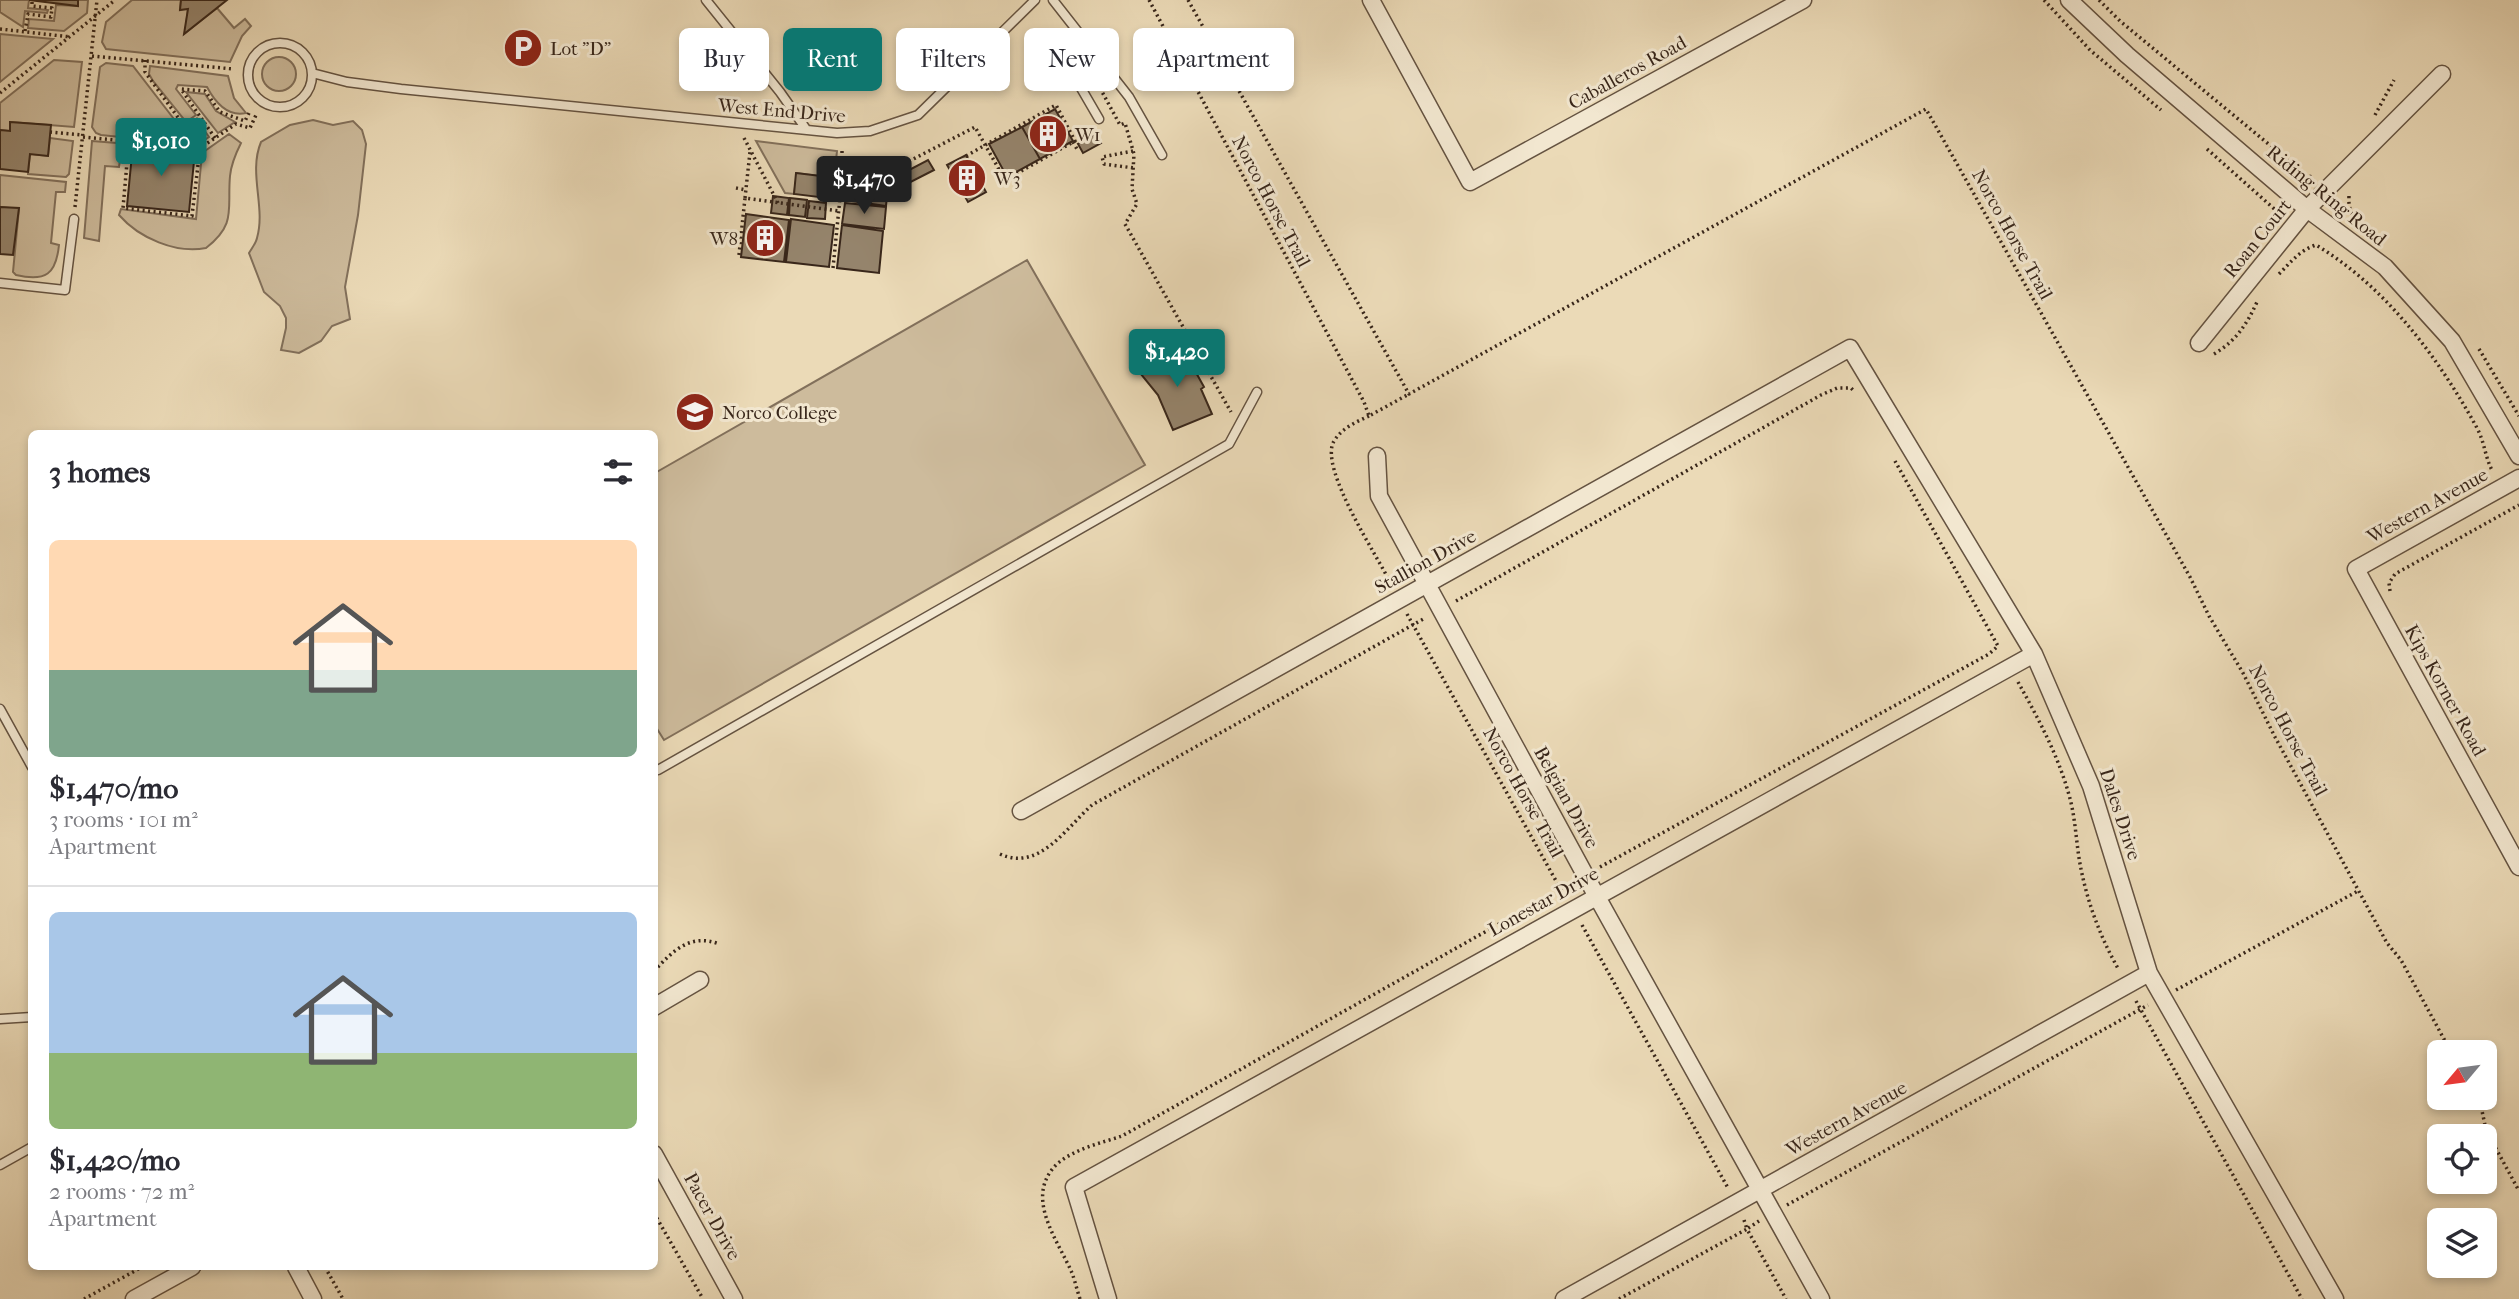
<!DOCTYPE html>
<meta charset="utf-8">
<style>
:root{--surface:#fff;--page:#f7f7f7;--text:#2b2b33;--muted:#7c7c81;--line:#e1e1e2;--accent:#0f766e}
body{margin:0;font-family:"IM FELL French Canon",serif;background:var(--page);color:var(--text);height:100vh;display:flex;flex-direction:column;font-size:26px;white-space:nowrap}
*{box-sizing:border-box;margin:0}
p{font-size:23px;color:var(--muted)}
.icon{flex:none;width:38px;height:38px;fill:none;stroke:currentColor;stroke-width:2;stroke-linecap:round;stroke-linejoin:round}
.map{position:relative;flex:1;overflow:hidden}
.sheet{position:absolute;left:28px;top:430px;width:630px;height:840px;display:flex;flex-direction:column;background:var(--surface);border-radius:10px;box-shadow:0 4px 10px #0003}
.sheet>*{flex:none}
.top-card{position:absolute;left:679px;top:28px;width:665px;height:63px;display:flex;gap:14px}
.needle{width:46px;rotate:241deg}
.fabs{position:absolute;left:2427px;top:1040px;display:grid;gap:14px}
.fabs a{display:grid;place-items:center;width:70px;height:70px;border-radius:10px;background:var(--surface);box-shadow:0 4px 10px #0003;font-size:35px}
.price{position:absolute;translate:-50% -60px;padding:0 16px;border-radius:7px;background:var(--accent);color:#fff;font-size:23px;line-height:46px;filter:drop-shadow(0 2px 4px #0008)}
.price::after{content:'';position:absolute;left:50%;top:42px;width:21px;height:16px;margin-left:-10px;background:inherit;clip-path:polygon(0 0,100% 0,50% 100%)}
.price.current{background:#222;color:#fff}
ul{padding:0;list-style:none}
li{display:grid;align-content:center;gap:14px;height:371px;padding:0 21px}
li+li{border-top:2px solid var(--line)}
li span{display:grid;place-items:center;height:217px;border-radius:10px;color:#555}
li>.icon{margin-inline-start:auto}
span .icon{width:126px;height:126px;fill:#fffc;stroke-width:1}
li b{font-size:30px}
h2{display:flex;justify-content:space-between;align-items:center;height:84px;padding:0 21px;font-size:30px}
.tag{padding:0 24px;border-radius:10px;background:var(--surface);box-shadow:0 4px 10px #0003;font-size:24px;line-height:63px}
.tag.current{background:var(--accent);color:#fff}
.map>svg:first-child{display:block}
.green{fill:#cdbb9c;stroke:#82705b;stroke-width:2}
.building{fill:#95846c;stroke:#38261a;stroke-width:2}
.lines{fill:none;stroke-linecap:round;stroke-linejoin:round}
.lane-casing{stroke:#655341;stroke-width:11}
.street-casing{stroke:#655341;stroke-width:19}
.path{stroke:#38261a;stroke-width:3.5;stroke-dasharray:2 3.5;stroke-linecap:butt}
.lane{stroke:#f2e7d0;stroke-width:8}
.street{stroke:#f2e7d0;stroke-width:16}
.labels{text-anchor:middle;stroke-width:6;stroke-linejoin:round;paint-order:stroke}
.poi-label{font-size:19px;fill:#38261a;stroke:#f2e7d0;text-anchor:start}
.street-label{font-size:19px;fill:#38261a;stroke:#f2e7d0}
</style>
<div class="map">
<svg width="2519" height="1299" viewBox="0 0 2519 1299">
<rect width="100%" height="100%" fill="#ebdab7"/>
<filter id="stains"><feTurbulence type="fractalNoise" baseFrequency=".00286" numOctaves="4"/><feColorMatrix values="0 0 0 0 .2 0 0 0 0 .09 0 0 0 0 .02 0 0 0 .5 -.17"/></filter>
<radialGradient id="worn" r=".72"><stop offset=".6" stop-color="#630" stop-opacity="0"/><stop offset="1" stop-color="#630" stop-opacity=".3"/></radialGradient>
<path class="green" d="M0 0H29L28 8 48 10 47 13 25 11 23 27 0 12Z
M78 0H88L87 13 64 31 28 28 29 19 54 21 56 5 78 6Z
M132 0H181L180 9H188L185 33 217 8 234 28 245 19 251 26 242 36 230 62 106 49 102 42 106 22Z
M0 34 53 39 0 82Z
M262 74a17 17 0 1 1 34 0a17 17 0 1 1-34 0Z
M54 60 82 62 74 127 11 122 10 131 0 130V103Z
M106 63 133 66 184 132 199 123 209 137 197 145 101 135 96 133 92 127 100 67Z
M150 66 228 76 234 98 246 113C228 117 215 102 207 87L178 85 176 89 196 115 186 122 153 81 149 74Z
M186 92 205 94 216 111 235 122 218 133Z
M313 120 333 125 353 121 362 130 366 144 358 215 345 287 350 319 332 326 321 341 299 353 281 350 286 328V318L280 306 264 292 249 253C252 248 256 243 257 238 266 207 248 173 261 142L290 125Z
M229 134 241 143C236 153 231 165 230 176 227 209 237 224 206 248 176 254 139 238 119 215L121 209 196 219 202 153Z
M50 138 73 141 69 174 66 177 28 174 30 154 48 156Z
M92 141 129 144 126 161 120 160 119 167 105 166 99 241 84 238Z
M756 141 837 151 834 178 797 173 794 194 785 193Z
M0 175 66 182 65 192H56L51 243 59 245C56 274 46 282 16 275L13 272 19 209 0 207Z
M1027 260 1145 465 664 740 654 724 655 473Z"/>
<path class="building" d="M29 0H78V6Z
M181 0H227L184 34 188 9 180 10Z
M1055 109 1073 141 1040 159 1022 127Z
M10 122 51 125 48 156 30 154 28 172 0 169V130L10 131Z
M1022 127 1040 159 1007 177 989 144Z
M1096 134 1101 143 1083 153 1078 144Z
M133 144 195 151 189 212 127 206Z
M966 155 986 192 968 202 947 165Z
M928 160 934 170 895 190 890 180Z
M796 173 838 178 835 199 794 194Z
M847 180 888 185 886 206 844 200Z
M773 196 789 198 787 215 771 213Z
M790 198 807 200 805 217 789 215Z
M809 201 826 203 825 219 807 218Z
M845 203 886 207 884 229 842 224Z
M0 207 19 208 13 255 0 254Z
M746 214 789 220 784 262 741 257Z
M791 219 834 225 829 267 786 262Z
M842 225 883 231 879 273 837 268Z
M1172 346 1191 370 1194 369 1204 387 1201 389 1212 414 1173 430 1158 395 1140 373Z"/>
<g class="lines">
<g class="lane-casing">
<path id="lane" d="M706 0 780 92 806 129
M1053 0 1129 97 1162 155
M248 75a32 32 0 1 1 64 0a32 32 0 1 1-64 0Z
M312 73 347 82 401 89 837 133 870 131 918 115 1035 0
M1099 119 1081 88 1104 63
M0 283 65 290 74 219
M0 709 32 767
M658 770 1229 444 1257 392
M0 1019 32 1017
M0 1165 32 1147"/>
</g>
<g class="street-casing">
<path id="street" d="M1371 0 1470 182 1803 0
M2069 0 2127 55 2307 209 2385 267 2452 341 2519 456
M2199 343 2307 209 2442 74
M1377 456 1379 496 1596 895 1821 1299
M2519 478 2356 569 2519 867
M1021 811 1850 348 2034 654 2091 786 2149 973 2335 1299
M654 1007 700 980
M654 1154 734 1299
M296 1267 313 1299
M134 1299 192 1267
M1108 1299 1074 1187 2034 654
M1564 1299 2149 973"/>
</g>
<path class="path" d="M1149 0 1364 402 1369 416 1409 394
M1188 0 1409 394 1926 109 2190 577 2209 616 2243 673 2275 737 2387 943 2401 960 2451 1052
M2044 0 2090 50 2161 110
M2099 0 2120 21 2307 176 2314 177
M0 29 71 37
M25 31 28 14 51 17 52 8 32 6V1
M92 56 233 69
M1059 56 1067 72 1084 63
M145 60V72L185 127 201 117
M1100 88 1120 125 1125 123 1134 154 1132 189 1137 204 1125 224 1231 412
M0 93 115 0
M2375 115 2394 80
M50 132 83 135
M83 137 200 148 236 124 250 128 256 115
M215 138 181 89 205 91 220 112 245 121 250 111
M744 138 778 203
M129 140 123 208 192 216 200 148
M1073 142 1077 149 1080 147
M2207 149 2280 214
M1133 151 1102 157 1104 164 1134 168
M842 175 875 179 975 127 1005 180 1075 141 1056 105 966 156
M736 188 746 190
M2349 196C2348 211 2353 217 2363 227
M745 198 750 152
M75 207 97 0
M739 255 745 198 839 211
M833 268 842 178V148
M2279 274C2291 262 2300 250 2316 245 2386 287 2438 357 2477 428 2485 443 2485 458 2493 472
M2479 349 2519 416
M2214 354C2236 341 2247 324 2257 302
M1369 416C1356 422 1342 428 1334 441 1318 468 1379 558 1392 586
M2390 591 2389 583 2395 574 2519 505
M1456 601 1821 395 1837 388H1851L1854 391
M1407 614 1560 888
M2018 682C2038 718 2058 755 2069 795 2076 819 2076 845 2081 869 2088 904 2101 939 2119 970
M1000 854C1039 872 1066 828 1092 805L1425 618
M1600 867 1989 654 1998 646 1895 461
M1582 925 1728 1188
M654 971C673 951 690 933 719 944
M2176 990 2358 891
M2136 1001 2302 1299
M2476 1097 2481 1106 2486 1130 2519 1191
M1787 1205 2148 1005
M654 1213 703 1299
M1744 1220 1747 1229 1759 1221
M325 1267 343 1299
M84 1299 142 1267
M1080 1299C1077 1290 1075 1281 1072 1273 1058 1240 1023 1197 1057 1164 1074 1149 1101 1143 1122 1136L1572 883
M1619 1299 1747 1229 1786 1299"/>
<use href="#lane" class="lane"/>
<use href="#street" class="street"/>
</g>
<defs>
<g id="parking-disc" transform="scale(2.0125)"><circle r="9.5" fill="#8f2418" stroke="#f2e7d0"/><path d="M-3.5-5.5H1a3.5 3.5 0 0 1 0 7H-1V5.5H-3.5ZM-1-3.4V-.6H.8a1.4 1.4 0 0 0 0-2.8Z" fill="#fff"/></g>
<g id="building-disc" transform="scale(2.0125)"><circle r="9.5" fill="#8f2418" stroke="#f2e7d0"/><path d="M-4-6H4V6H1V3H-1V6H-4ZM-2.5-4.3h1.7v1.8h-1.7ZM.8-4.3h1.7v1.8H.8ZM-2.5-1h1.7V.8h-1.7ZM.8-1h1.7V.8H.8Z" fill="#fff"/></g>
<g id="university-disc" transform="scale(2.0125)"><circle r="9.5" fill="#8f2418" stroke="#f2e7d0"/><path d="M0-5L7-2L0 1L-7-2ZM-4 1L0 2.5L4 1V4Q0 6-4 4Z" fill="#fff"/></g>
</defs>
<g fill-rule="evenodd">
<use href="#parking-disc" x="523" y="48"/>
<use href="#building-disc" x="1048" y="134"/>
<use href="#building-disc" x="967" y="178"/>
<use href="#building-disc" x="765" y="238"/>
<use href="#university-disc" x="695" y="412"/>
</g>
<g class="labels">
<g class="poi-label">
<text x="550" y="55">Lot "D"</text>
<text x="1075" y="141">W1</text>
<text x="994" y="185">W3</text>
<text x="738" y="245" text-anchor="end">W8</text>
<text x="722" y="419">Norco College</text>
</g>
<g class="street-label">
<text transform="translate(1627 72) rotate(-29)" y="7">Caballeros Road</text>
<text transform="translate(782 110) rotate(5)" y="7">West End Drive</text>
<text transform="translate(2327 195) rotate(39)" y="7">Riding Ring Road</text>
<text transform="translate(1272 201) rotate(62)" y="7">Norco Horse Trail</text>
<text transform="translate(2013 234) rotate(61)" y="7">Norco Horse Trail</text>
<text transform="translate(2257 238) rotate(-51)" y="7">Roan Court</text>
<text transform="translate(2427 505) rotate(-29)" y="7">Western Avenue</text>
<text transform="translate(1425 561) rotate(-29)" y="7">Stallion Drive</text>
<text transform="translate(2446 690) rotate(61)" y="7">Kips Korner Road</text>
<text transform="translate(2289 730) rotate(62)" y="7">Norco Horse Trail</text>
<text transform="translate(1524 792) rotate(61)" y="7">Norco Horse Trail</text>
<text transform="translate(1567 797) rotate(61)" y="7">Belgian Drive</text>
<text transform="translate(2121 814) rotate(72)" y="7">Dales Drive</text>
<text transform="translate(1543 901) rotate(-29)" y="7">Lonestar Drive</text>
<text transform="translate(1846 1118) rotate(-29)" y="7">Western Avenue</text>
<text transform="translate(713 1216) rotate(61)" y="7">Pacer Drive</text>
</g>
</g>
<rect width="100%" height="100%" filter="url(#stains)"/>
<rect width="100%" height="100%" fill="url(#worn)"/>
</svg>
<div class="fabs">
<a><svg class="needle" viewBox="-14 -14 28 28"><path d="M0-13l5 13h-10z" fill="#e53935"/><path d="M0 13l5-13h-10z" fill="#7c7c81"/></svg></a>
<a><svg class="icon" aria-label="locate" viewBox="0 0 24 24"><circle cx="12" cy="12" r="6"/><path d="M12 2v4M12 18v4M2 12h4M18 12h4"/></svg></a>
<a><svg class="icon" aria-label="layers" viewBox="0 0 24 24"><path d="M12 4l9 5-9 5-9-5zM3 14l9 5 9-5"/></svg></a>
</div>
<b class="price" style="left:161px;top:178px">$1,010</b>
<b class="price current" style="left:864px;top:216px">$1,470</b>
<b class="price" style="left:1177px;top:389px">$1,420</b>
<div class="top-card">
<a class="tag">Buy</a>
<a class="tag current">Rent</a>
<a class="tag">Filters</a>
<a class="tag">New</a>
<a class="tag">Apartment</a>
</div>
<section class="sheet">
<h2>3 homes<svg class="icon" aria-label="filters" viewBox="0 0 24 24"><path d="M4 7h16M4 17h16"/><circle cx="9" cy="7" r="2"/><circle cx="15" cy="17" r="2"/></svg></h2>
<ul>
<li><span style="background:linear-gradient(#ffd9b3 60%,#7fa58c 0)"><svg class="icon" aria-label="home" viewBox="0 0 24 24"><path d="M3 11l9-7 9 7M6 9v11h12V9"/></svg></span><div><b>$1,470/mo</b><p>3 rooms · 101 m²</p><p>Apartment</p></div></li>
<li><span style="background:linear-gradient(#a9c7e8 65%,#8fb573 0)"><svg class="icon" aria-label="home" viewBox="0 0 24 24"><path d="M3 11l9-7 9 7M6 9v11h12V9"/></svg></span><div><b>$1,420/mo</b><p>2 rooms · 72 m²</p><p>Apartment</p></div></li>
</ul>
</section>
</div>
